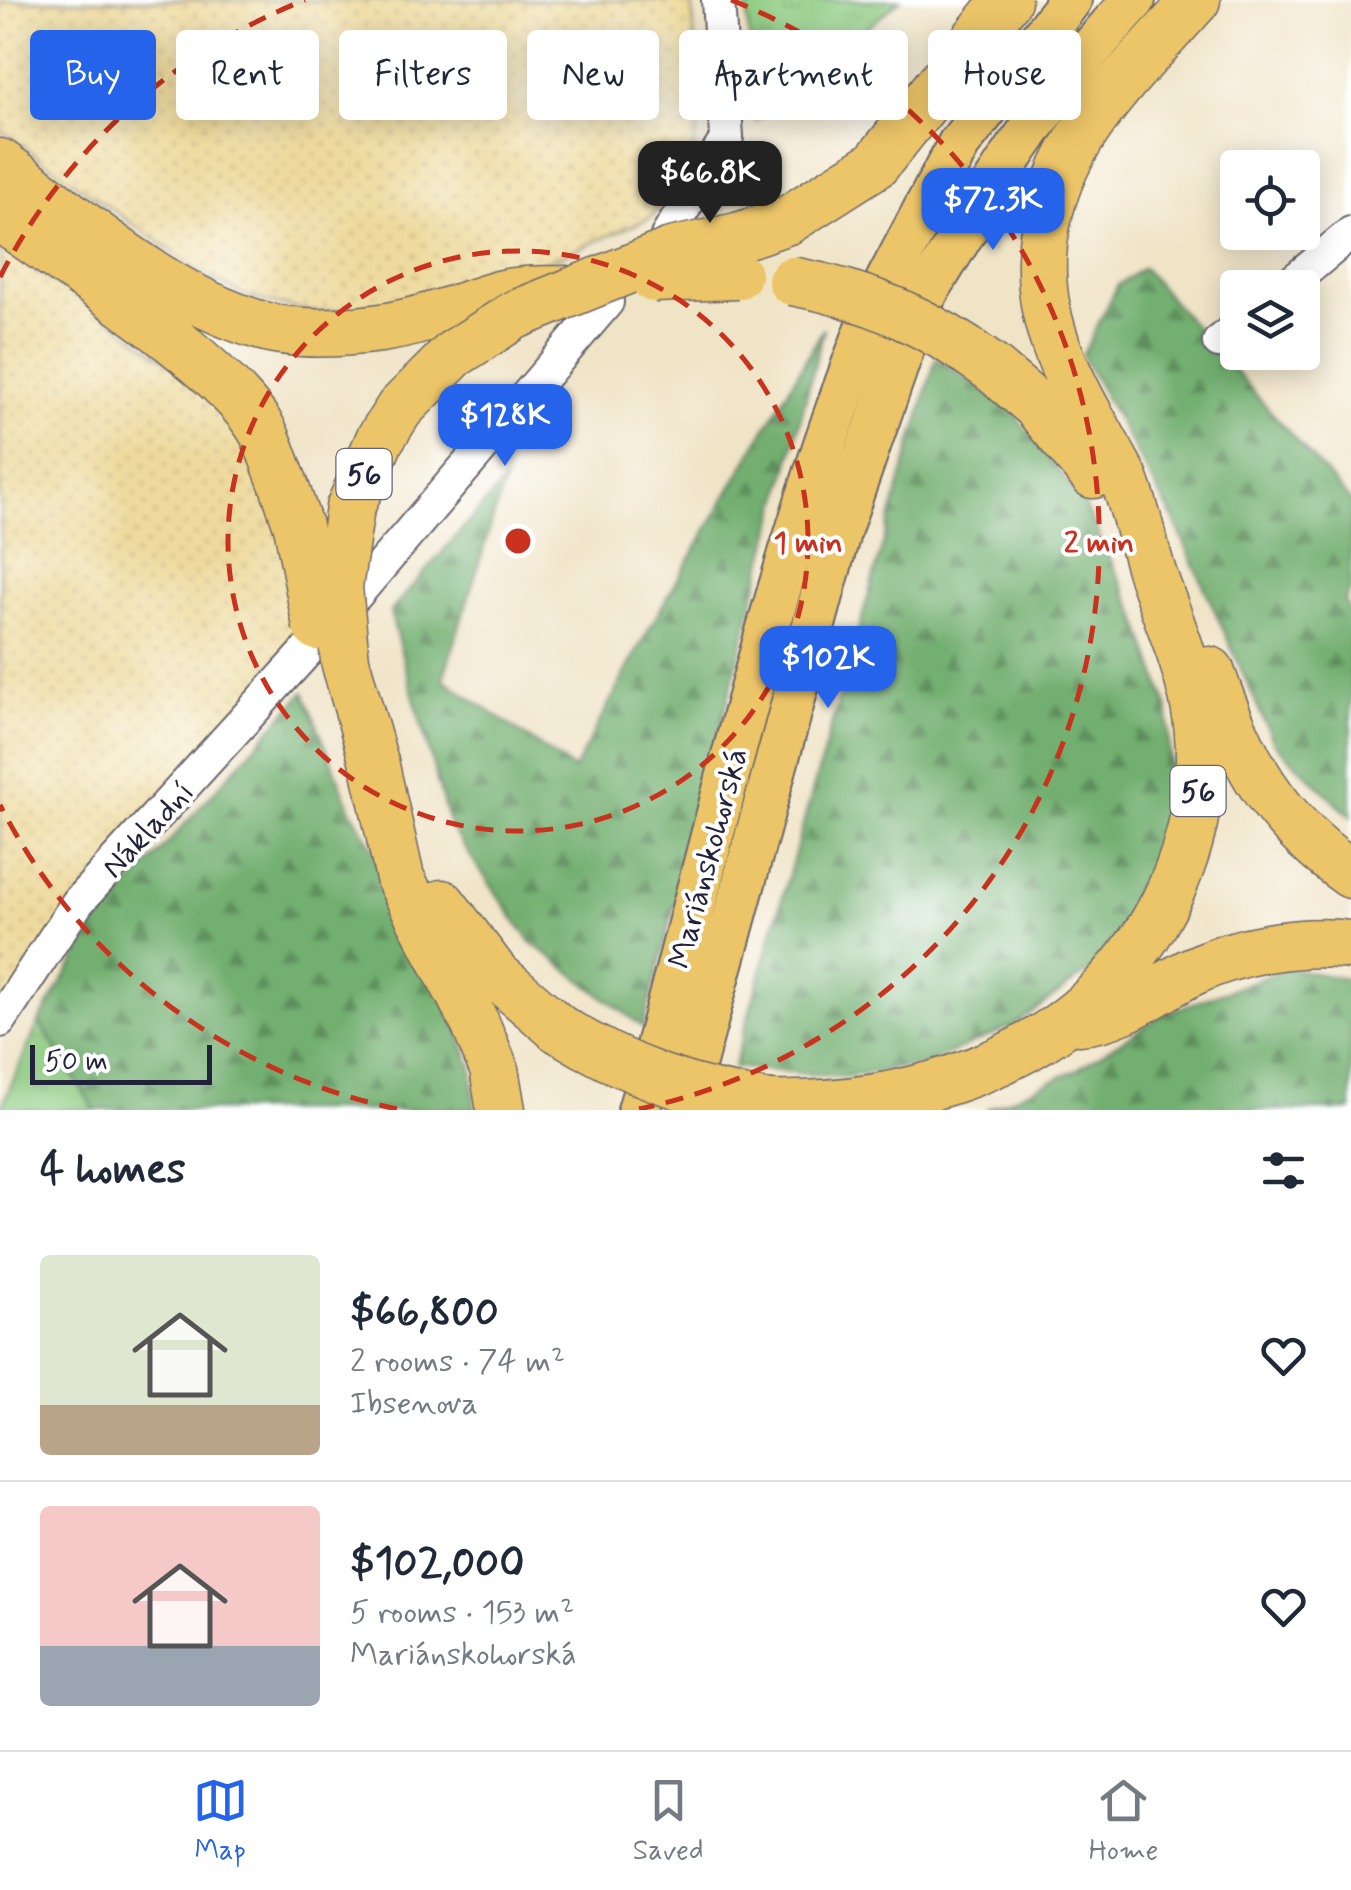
<!DOCTYPE html>
<meta charset="utf-8">
<style>
:root{--surface:#fff;--page:#f2f2f3;--text:#1f2937;--muted:#747a83;--line:#e0e1e3;--accent:#2563eb}
body{margin:0;font-family:Mynerve,sans-serif;background:var(--page);color:var(--text);height:100vh;display:flex;flex-direction:column;font-size:38px;white-space:nowrap}
*{box-sizing:border-box;margin:0}
p{font-size:32px;color:var(--muted)}
.icon{flex:none;width:55px;height:55px;fill:none;stroke:currentColor;stroke-width:2;stroke-linecap:round;stroke-linejoin:round}
.map{position:relative;height:1110px;overflow:hidden}
.panel{display:flex;flex-direction:column;background:var(--surface);flex:1}
.panel>*{flex:none}
.top-card{position:absolute;left:30px;top:30px;width:1292px;height:90px;display:flex;gap:20px}
.tools{position:absolute;left:1220px;top:150px;display:grid;gap:20px}
.tools a{display:grid;place-items:center;width:100px;height:100px;border-radius:10px;background:var(--surface);box-shadow:0 5px 25px #0003;font-size:50px}
.scale{position:absolute;left:30px;bottom:25px;width:182px;box-sizing:border-box;padding-left:10px;border:5px solid #22223b;border-top:0;font-size:28px;line-height:35px;white-space:nowrap;color:#22223b;-webkit-text-stroke:8px #fff;paint-order:stroke}
.price{position:absolute;translate:-50% -85px;padding:0 22px;border-radius:20px;background:var(--accent);color:#fff;font-size:32px;line-height:65px;filter:drop-shadow(0 2px 5px #0008)}
.price::after{content:'';position:absolute;left:50%;top:60px;width:30px;height:22px;margin-left:-15px;background:inherit;clip-path:polygon(0 0,100% 0,50% 100%)}
.price.selected{background:#222;color:#fff}
ul{padding:0;list-style:none}
li{display:flex;align-items:center;gap:30px;height:250px;padding:0 40px}
li+li{border-top:2px solid var(--line)}
li span{display:grid;place-items:center;flex:none;width:280px;height:200px;border-radius:10px;color:#555}
li>.icon{margin-inline-start:auto}
span .icon{width:120px;height:120px;fill:#fffc;stroke-width:1}
li b{font-size:42px}
h2{display:flex;justify-content:space-between;align-items:center;height:120px;padding:0 40px;font-size:42px}
.pill{padding:0 35px;border-radius:10px;background:var(--surface);box-shadow:0 5px 25px #0003;font-size:35px;line-height:90px}
.pill.selected{background:var(--accent);color:#fff}
.dock{display:flex;justify-content:space-around;align-items:center;height:140px;border-top:2px solid var(--line);background:var(--surface);font-size:28px;color:var(--muted)}
.dock a{display:grid;justify-items:center;gap:5px}
.dock .selected{color:var(--accent)}
.map>svg:first-child{display:block}
.grass{fill:url(#grass-tufts);stroke:#58765e;stroke-width:2.5}
.forest{fill:url(#forest-firs);stroke:#4a6855;stroke-width:2.5}
.sand{fill:url(#sand-dots);stroke:#887e6c;stroke-width:2.5}
.lines{fill:none;stroke-linecap:round;stroke-linejoin:round}
.minor-casing{stroke:#6a666c;stroke-width:36}
.major-casing{stroke:#6a666c;stroke-width:46}
.highway-casing{stroke:#6a666c;stroke-width:51}
.minor{stroke:#fff;stroke-width:32}
.major{stroke:#ecc569;stroke-width:42}
.highway{stroke:#ecc569;stroke-width:48}
.highway-bridge-casing{stroke:#6a666c;stroke-width:51;stroke-linecap:butt}
.highway-bridge{stroke:#ecc569;stroke-width:48}
.ring{fill:none;stroke:#c8321e;stroke-width:5;stroke-dasharray:18 12}
.labels{text-anchor:middle;stroke-width:8;stroke-linejoin:round;paint-order:stroke}
.shield{fill:#fff;stroke:#646476;stroke-width:2.5}
.shield-label{font-size:30px;font-weight:bold;fill:#22223b}
.street-label{font-size:32px;fill:#22223b;stroke:#fff}
.centre{fill:#c8321e;stroke:#fff;stroke-width:5}
.ring-label{font-size:30px;text-anchor:middle;font-weight:bold;fill:#c8321e;stroke:#fff;stroke-width:8;stroke-linejoin:round;paint-order:stroke}
</style>
<div class="map">
<svg width="1351" height="1110" viewBox="0 0 1351 1110">
<defs>
<pattern id="grass-tufts" width="24" height="20" patternUnits="userSpaceOnUse" patternTransform="scale(2.5)"><rect width="24" height="20" fill="#8ecb81"/><path d="M3 7l-1-3M5 7V3M7 7l1-3M15 17l-1-3M17 17v-4M19 17l1-3" fill="none" stroke="#7aae70"/></pattern>
<pattern id="forest-firs" width="22" height="20" patternUnits="userSpaceOnUse" patternTransform="scale(2.5)"><rect width="22" height="20" fill="#72af6f"/><path d="M5 1l3.5 6h-7zM16 11l3.5 6h-7z" fill="#5d8e5c"/></pattern>
<pattern id="sand-dots" width="8" height="8" patternUnits="userSpaceOnUse" patternTransform="scale(2.5)"><rect width="8" height="8" fill="#eeda9e"/><path d="M2 2h.1M6 6h.1" fill="none" stroke="#ccbb89" stroke-width="1.8" stroke-linecap="round"/></pattern>
</defs>
<rect width="100%" height="100%" fill="#fff"/>
<filter id="ink" filterUnits="userSpaceOnUse"><feTurbulence type="fractalNoise" baseFrequency=".01" numOctaves="2"/><feDisplacementMap in="SourceGraphic" scale="20" xChannelSelector="R" yChannelSelector="G"/><feConvolveMatrix kernelMatrix="1 2 1 2 8 2 1 2 1" color-interpolation-filters="sRGB"/></filter>
<filter id="wash" filterUnits="userSpaceOnUse"><feTurbulence type="fractalNoise" baseFrequency=".0048" numOctaves="4" result="noise"/><feDisplacementMap in="SourceGraphic" scale="40" xChannelSelector="R" yChannelSelector="G"/><feGaussianBlur stdDeviation="2.25" result="paint"/><feColorMatrix in="noise" values="0 0 0 0 0 0 0 0 0 0 0 0 0 0 0 0 0 1.4 0 .05"/><feComposite in="paint" operator="in"/></filter>
<g filter="url(#wash)">
<rect width="100%" height="100%" fill="#f0e4c7"/>
<path class="grass" d="M746 0H900L756 121Z
M39 1022 94 1104 95 1110H0Z"/>
<path class="forest" d="M1143 268 1351 502V590L1345 601 1351 618V817L1274 743 1176 524 1082 356 1118 285Z
M824 328 643 1027 530 941 450 827 390 612 505 480 443 679 574 770 645 636Z
M936 358 1010 408 1084 504 1136 614 1168 708 1172 813 1140 904 1089 971 1015 1025 925 1064 842 1077 734 1067Z
M304 692 351 810 414 916 472 1067 475 1110H95L39 1022 97 922Z
M1289 968 1351 980V1110H985L1076 1070 1164 1014Z"/>
<path class="sand" d="M0 0H692L700 121 690 161 652 217 559 257 411 307 312 312 250 298 205 275 0 130Z
M0 246C75 298 231 387 264 471 286 524 295 593 309 649L0 1021Z"/>
</g>
<g filter="url(#ink)">
<g class="lines">
<g class="minor-casing">
<path id="minor" d="M667 236 727 138 718 0
M1285 288 1351 233
M1219 342 1238 327
M355 596 607 302
M0 1021 78 902 309 649"/>
</g>
<g class="major-casing">
<path id="major" d="M887 281 959 144 1070 0
M924 297C987 193 1050 89 1134 0
M654 1057C721 810 777 556 871 318
M693 1070 840 529 908 334
M639 1110 645 1090"/>
</g>
<g class="highway-casing">
<path id="highway" d="M0 163C80 220 162 296 259 325 295 336 343 333 381 328 422 322 459 307 499 295 520 289 546 291 567 290
M0 217C68 266 225 363 263 432 271 448 276 466 283 482
M741 236 788 220 876 164 1007 0
M992 368 1036 405 1093 474
M1210 671C1242 760 1271 818 1351 874
M375 766 400 878 475 1023 494 1069 501 1110
M442 904 495 974 559 1029
M1079 1021C1121 1018 1154 991 1191 972 1238 949 1300 939 1351 945
M771 1105C890 1108 1025 1074 1109 983 1177 910 1214 805 1195 705 1186 660 1168 619 1153 576 1144 549 1133 497 1122 475 1085 405 1039 343 1042 259 1046 146 1126 80 1196 0"/>
</g>
<use href="#minor" class="minor"/>
<use href="#major" class="major"/>
<use href="#highway" class="highway"/>
<g class="highway-bridge-casing">
<path id="highway-bridge" d="M654 278 737 275
M792 281C868 295 930 322 992 368
M283 482 298 526 317 626
M375 766 345 661 338 587 350 508 380 439 400 408 454 354 515 315 671 252 741 236
M559 1029C627 1071 692 1094 771 1105"/>
</g>
<use href="#highway-bridge" class="highway-bridge"/>
</g>
</g>
<g class="ring">
<circle cx="518" cy="541" r="290"/>
<path d="M397 1109A581 581 0 0 1 0 805M0 277A581 581 0 0 1 305 0M731 0A581 581 0 0 1 639 1109"/>
</g>
<g class="labels">
<g class="shield">
<rect x="336.5" y="449" width="55" height="50" rx="8"/>
<rect x="1170.5" y="766" width="55" height="50" rx="8"/>
</g>
<g class="shield-label">
<text x="364" y="484">56</text>
<text x="1198" y="801">56</text>
</g>
<g class="street-label">
<text transform="translate(147 829) rotate(-47)" y="11">Nákladní</text>
<text transform="translate(707 858) rotate(-75)" y="11">Mariánskohorská</text>
</g>
</g>
<circle cx="518" cy="541" r="15" class="centre"/>
<g class="ring-label">
<text x="808" y="552">1 min</text>
<text x="1099" y="552">2 min</text>
</g>
</svg>
<div class="tools">
<a><svg class="icon" aria-label="locate" viewBox="0 0 24 24"><circle cx="12" cy="12" r="6"/><path d="M12 2v4M12 18v4M2 12h4M18 12h4"/></svg></a>
<a><svg class="icon" aria-label="layers" viewBox="0 0 24 24"><path d="M12 4l9 5-9 5-9-5zM3 14l9 5 9-5"/></svg></a>
</div>
<div class="scale">50 m</div>
<b class="price selected" style="left:710px;top:226px">$66.8K</b>
<b class="price" style="left:993px;top:253px">$72.3K</b>
<b class="price" style="left:505px;top:469px">$128K</b>
<b class="price" style="left:828px;top:711px">$102K</b>
<div class="top-card">
<a class="pill selected">Buy</a>
<a class="pill">Rent</a>
<a class="pill">Filters</a>
<a class="pill">New</a>
<a class="pill">Apartment</a>
<a class="pill">House</a>
</div>
</div>
<section class="panel">
<h2>4 homes<svg class="icon" aria-label="filters" viewBox="0 0 24 24"><path d="M4 7h16M4 17h16"/><circle cx="9" cy="7" r="2"/><circle cx="15" cy="17" r="2"/></svg></h2>
<ul>
<li><span style="background:linear-gradient(#dfe7d0 75%,#b9a48a 0)"><svg class="icon" aria-label="home" viewBox="0 0 24 24"><path d="M3 11l9-7 9 7M6 9v11h12V9"/></svg></span><div><b>$66,800</b><p>2 rooms · 74 m²</p><p>Ibsenova</p></div><svg class="icon" aria-label="heart" viewBox="0 0 24 24"><path d="M12 20l-8-8c-3-5 5-10 8-4 3-6 11-1 8 4z"/></svg></li>
<li><span style="background:linear-gradient(#f6c9c9 70%,#9aa5b1 0)"><svg class="icon" aria-label="home" viewBox="0 0 24 24"><path d="M3 11l9-7 9 7M6 9v11h12V9"/></svg></span><div><b>$102,000</b><p>5 rooms · 153 m²</p><p>Mariánskohorská</p></div><svg class="icon" aria-label="heart" viewBox="0 0 24 24"><path d="M12 20l-8-8c-3-5 5-10 8-4 3-6 11-1 8 4z"/></svg></li>
</ul>
</section>
<nav class="dock">
<a class="selected"><svg class="icon" aria-label="map" viewBox="0 0 24 24"><path d="M3 6l6-2 6 2 6-2v14l-6 2-6-2-6 2zM9 4v14M15 6v14"/></svg>Map</a>
<a><svg class="icon" aria-label="saved" viewBox="0 0 24 24"><path d="M7 4h10v16l-5-4-5 4z"/></svg>Saved</a>
<a><svg class="icon" aria-label="home" viewBox="0 0 24 24"><path d="M3 11l9-7 9 7M6 9v11h12V9"/></svg>Home</a>
</nav>
